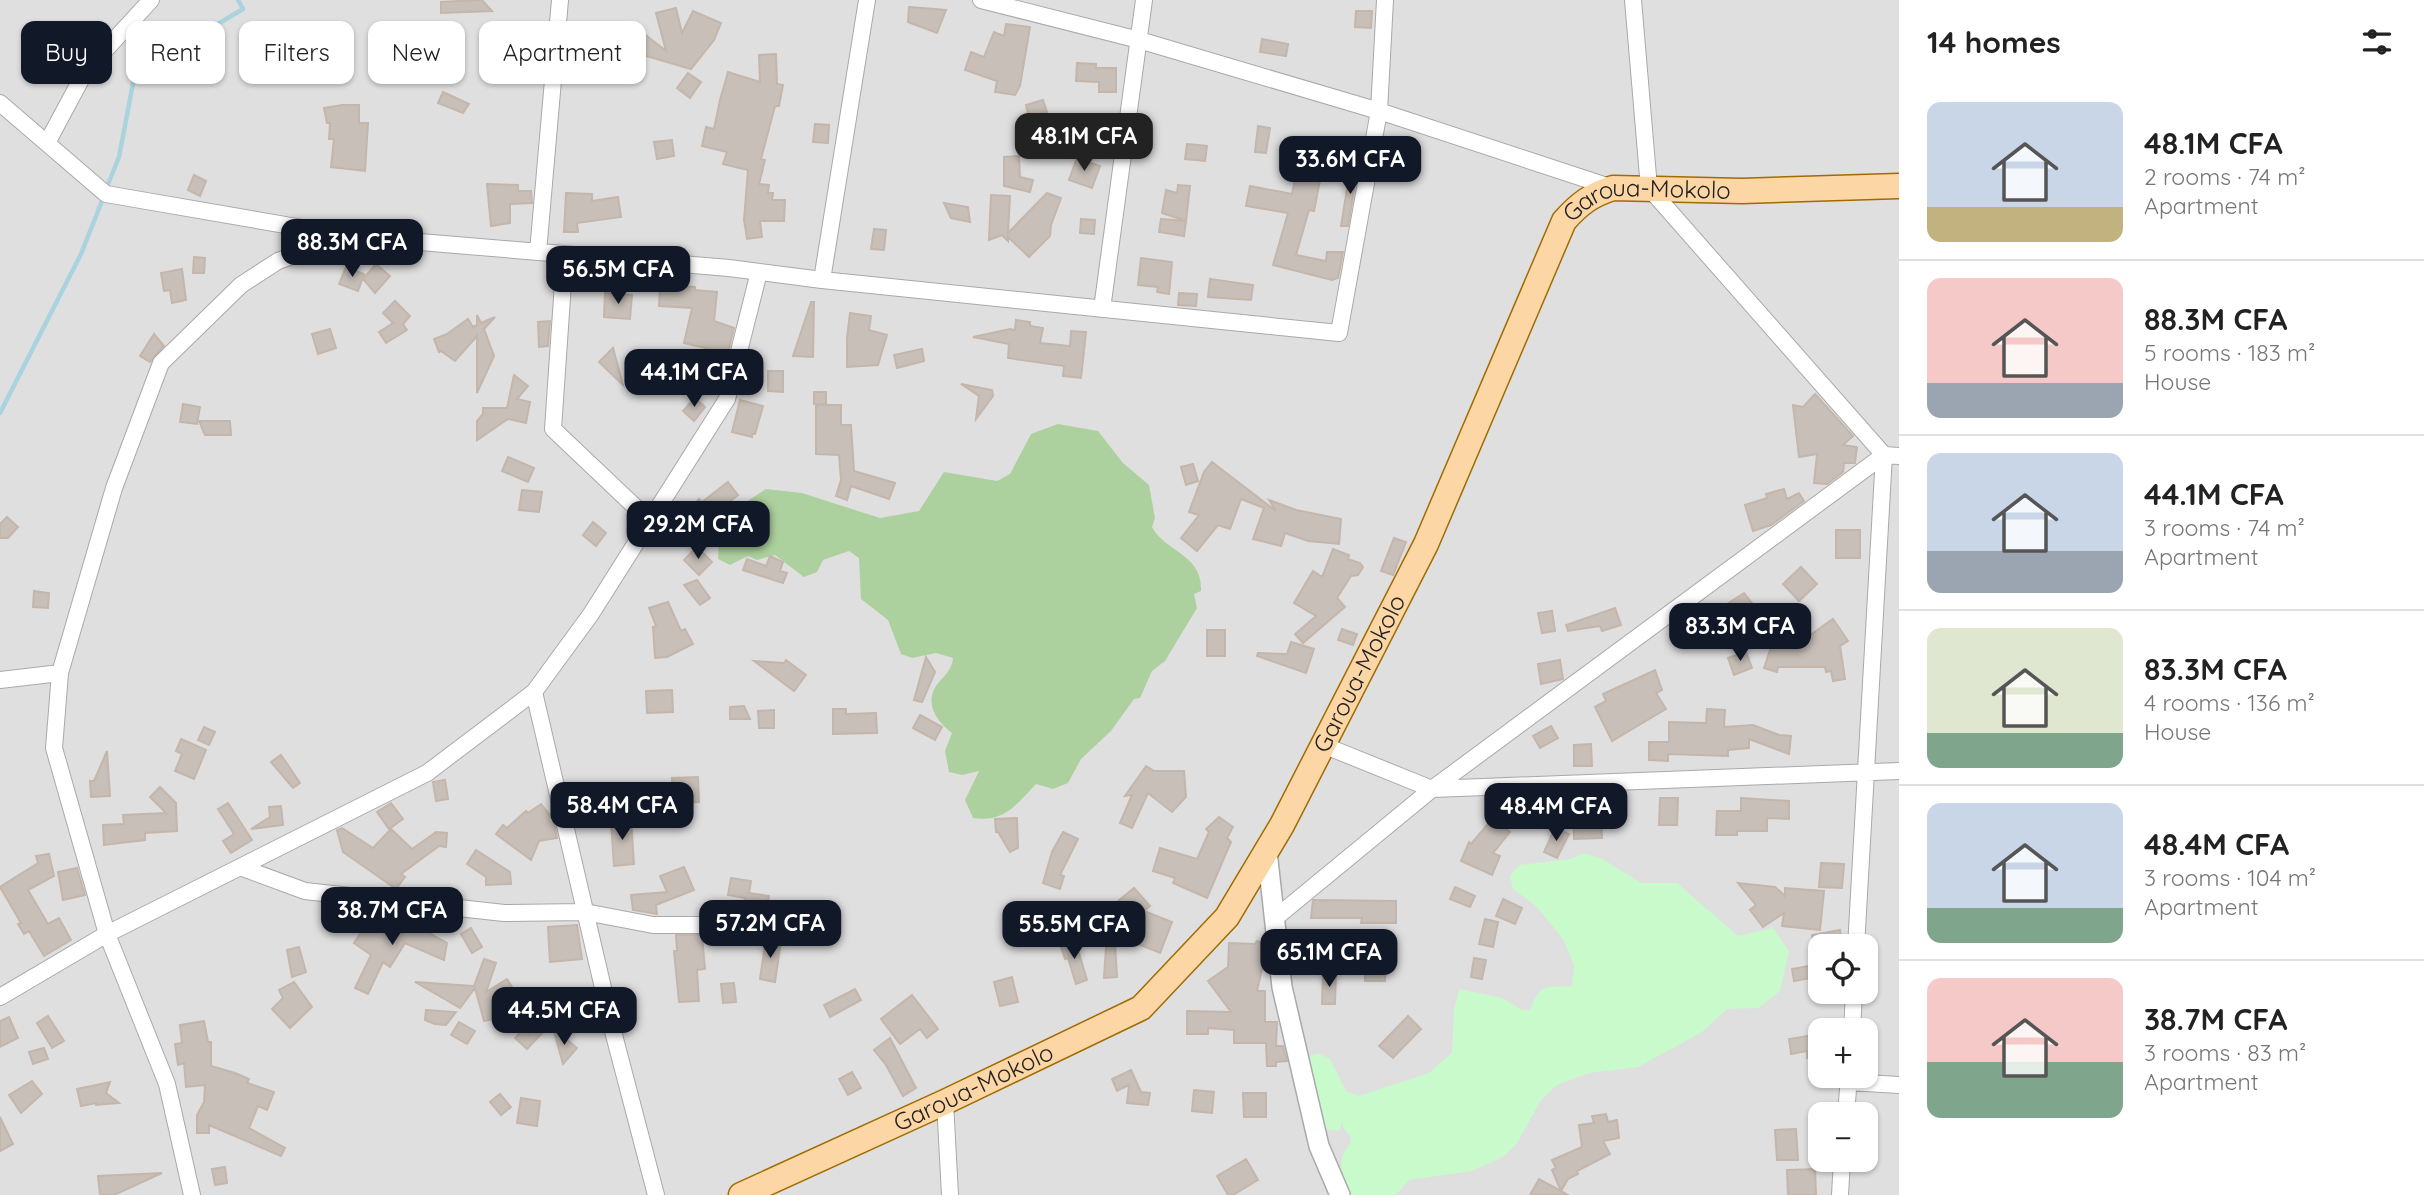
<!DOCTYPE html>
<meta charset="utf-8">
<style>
:root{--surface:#fff;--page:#f6f6f6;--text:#222;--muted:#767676;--line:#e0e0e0;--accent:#111827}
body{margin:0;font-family:Quicksand,sans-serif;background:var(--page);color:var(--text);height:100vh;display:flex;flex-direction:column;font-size:26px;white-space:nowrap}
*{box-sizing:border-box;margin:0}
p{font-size:23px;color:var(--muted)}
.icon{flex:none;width:38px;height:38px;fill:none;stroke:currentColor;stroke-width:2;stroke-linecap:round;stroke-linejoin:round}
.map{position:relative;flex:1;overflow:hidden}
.sheet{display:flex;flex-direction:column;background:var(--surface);width:525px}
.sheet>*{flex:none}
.hud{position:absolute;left:21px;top:21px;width:665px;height:63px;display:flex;gap:14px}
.controls{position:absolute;left:1808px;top:934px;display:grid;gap:14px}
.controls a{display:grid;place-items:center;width:70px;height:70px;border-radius:14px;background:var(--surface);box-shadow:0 2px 5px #0004;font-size:35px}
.price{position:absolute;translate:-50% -60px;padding:0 16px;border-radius:14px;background:var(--accent);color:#fff;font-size:23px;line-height:46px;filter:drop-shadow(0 2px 4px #0008)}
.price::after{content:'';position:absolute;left:50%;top:42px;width:21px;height:16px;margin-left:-10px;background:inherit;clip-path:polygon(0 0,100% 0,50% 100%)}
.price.current{background:#222;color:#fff}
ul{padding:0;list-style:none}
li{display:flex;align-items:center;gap:21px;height:175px;padding:0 28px}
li+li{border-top:2px solid var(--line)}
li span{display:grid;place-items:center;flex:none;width:196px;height:140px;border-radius:14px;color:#555}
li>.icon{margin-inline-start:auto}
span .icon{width:84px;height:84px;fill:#fffc;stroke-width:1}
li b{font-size:30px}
h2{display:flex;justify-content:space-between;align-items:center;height:84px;padding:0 28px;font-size:30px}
.tag{padding:0 24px;border-radius:14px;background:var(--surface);box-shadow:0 2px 5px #0004;font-size:24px;line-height:63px}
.tag.current{background:var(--accent);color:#fff}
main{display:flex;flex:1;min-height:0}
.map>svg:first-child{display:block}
.residential{fill:#e0dfdf;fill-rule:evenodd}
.forest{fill:#add19e}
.park{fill:#c8facc}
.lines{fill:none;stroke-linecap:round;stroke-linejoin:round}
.stream{stroke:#aad3df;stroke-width:4.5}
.building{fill:#c7bfb8;stroke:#c4b6ab;stroke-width:2}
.minor-casing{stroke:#a9a9a9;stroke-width:18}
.tertiary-casing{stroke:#a9a9a9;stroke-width:22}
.primary-casing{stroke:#a06b00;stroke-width:27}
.minor{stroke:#fff;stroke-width:16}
.tertiary{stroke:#fff;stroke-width:19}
.primary{stroke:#fcd6a4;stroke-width:24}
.labels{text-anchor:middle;stroke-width:7;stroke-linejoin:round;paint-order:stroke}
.street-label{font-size:24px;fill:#222;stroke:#fff}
</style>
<main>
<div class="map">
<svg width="1899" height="1195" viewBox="0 0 1899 1195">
<rect width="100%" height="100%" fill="#f2efe9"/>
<path class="residential" d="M0 0H1899V1195H0ZM1820 947H1866V992H1820ZM1820 1031H1866V1076H1820ZM1820 1115H1866V1160H1820Z"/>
<path class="forest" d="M1058 424 1098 431 1123 463 1149 485 1155 518 1152 527C1166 553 1203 554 1201 591L1194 594 1197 608 1165 661 1152 671 1140 698 1134 699 1111 731 1081 759 1068 783 1053 789 1036 784C1017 804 1004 823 973 818L965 800 979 771 962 775 949 772 945 751 952 733C938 722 924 705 936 686 943 676 952 671 953 658L936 653 912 658 901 654 888 620 861 599 859 558 849 551 823 560 817 572 804 577 775 555 757 560 748 556 730 565 718 559 719 539 734 522 743 504 766 489 802 493 880 518 919 511 944 472 997 481 1010 474 1031 434Z"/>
<path class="park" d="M1585 853 1604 860 1641 883H1677L1738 936 1773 928 1789 951 1780 991 1758 1008 1727 1009 1702 1032 1638 1067 1589 1073 1557 1085 1541 1100 1517 1143 1503 1157 1472 1171 1409 1180 1396 1195H1350C1346 1183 1337 1165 1344 1153 1348 1146 1351 1146 1351 1137L1343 1127V1122L1339 1131 1325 1129 1318 1095 1308 1076 1311 1056 1318 1053 1330 1059 1346 1091 1359 1096 1429 1073 1452 1053 1454 1008 1460 989 1502 998 1522 1010H1530C1541 982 1544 988 1572 986L1574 965 1563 939 1536 906 1513 889 1510 876 1519 865 1570 859Z"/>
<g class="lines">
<path class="stream" d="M107 187 119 157 135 73 243 9 238 0
M0 413 81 254 104 196"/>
</g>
<path class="building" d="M478 0H482L492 11 441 13V2Z
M909 7 946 10 937 33 908 22Z
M676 8 682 33 693 11 721 23 714 40 691 69 629 51 643 33 666 51 656 13Z
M1356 11H1372L1371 28 1355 27Z
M1006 24 1030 27 1020 86 1015 95 995 92 997 81 965 70 971 52 984 57 994 32 1004 36Z
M540 25V45H522V26Z
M1262 39 1288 44 1286 56 1260 52Z
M776 54 777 84 783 85 779 106H775L761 159 765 160 759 184 769 185 768 193H773L772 200H785L784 221H760L762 237 747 239 744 220 748 170 723 164 727 152 702 146 706 127 714 129 720 100 728 72 760 82 759 55Z
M1077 63 1096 64V68H1116V92H1099V82L1076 81Z
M688 73 701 82 690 98 677 88Z
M443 92 469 104 463 113 438 103Z
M1043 100 1047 112 1029 117 1026 105Z
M342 105H359V123H368L365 171 331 167 334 139H329L330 123H327L324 108Z
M815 124 829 125 828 143 813 142Z
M1258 126 1270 128 1266 153 1255 152Z
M672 140 674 156 657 159 654 142Z
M1297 143 1313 146 1310 160H1307L1329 164 1326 177 1321 175 1314 211 1309 210 1296 255 1326 261 1327 252H1343L1338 278 1332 280 1273 265 1288 213 1246 206 1250 186 1292 194 1299 158 1294 157Z
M1187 144 1207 146 1205 161 1185 159Z
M1019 156 1020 177 1033 180 1030 192 1004 186V157Z
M1077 158 1100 166 1092 188 1069 180Z
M1351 165 1358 166 1348 226H1341Z
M194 175 206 181 200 196 188 190Z
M487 184 518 185V191H531L532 203 510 204V223L491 226Z
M1178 185 1190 186 1186 221 1162 213 1166 190 1177 193Z
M566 193 592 194V201L618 197 621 217 577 223 578 232H564Z
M1047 193 1061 198 1051 225 1050 236 1029 257 1008 237V241L1002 235 989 240 991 195 1010 196 1008 233Z
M944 203 968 207 970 222 951 218Z
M1081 219 1095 220 1094 234 1080 233Z
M1161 219 1186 221 1184 236 1159 232Z
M874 229 886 230 884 250 871 249Z
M194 257 205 258 204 273H193Z
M1141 258 1172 262 1169 294 1157 292 1158 287 1138 285Z
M376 264 390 276 375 293 363 279Z
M346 267 364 274 358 291 339 284Z
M182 269 186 300 172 303 170 290 164 291 161 273Z
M1210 279 1253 285 1251 300 1208 297Z
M678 286 695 287V290L717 292 714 321 734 328 722 375 709 371 714 350 684 343 692 308 659 306 660 289 678 290Z
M605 293 632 295 630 319 604 317Z
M1179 293 1197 294 1196 306 1178 305Z
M395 301 410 316 403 324 407 330 386 343 379 332 393 323 383 313Z
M811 302H814L813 357 793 356Z
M850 313 871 316 869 330 887 335 878 365 847 367V338Z
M477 315 481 323 495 317 484 329 494 356 477 393V336L455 361 441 351 439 352 434 339 447 334 468 319 473 327 477 325Z
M1016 320 1030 322V326L1043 328 1040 343 1070 346 1071 331 1086 332 1081 378 1063 376 1064 366 1008 358 1009 344 973 337 1010 329 1015 330Z
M550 321 548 346 539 347 538 322Z
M330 329 336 348 318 354 312 334Z
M154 334 164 346 150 362 140 356Z
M613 348 623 385 599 362Z
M922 349 924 361 897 368 894 355Z
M768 371H783V392L768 391Z
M514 375 528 386 517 399 530 402 526 423 508 419 477 440V421L483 414V408H507Z
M961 384 992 390 993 396 976 419 979 396Z
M814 392H826V404H814Z
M1815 394 1853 436 1843 445 1857 447 1855 463H1844L1843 472 1827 484 1814 483 1817 454 1799 457 1793 405 1803 407Z
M695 398 705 407 694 421 683 411Z
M740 400 763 406 755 434H752V437L732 432Z
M183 404 200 407 197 424 180 422Z
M816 405H841V425H851L854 471 895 483 889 499 851 486 847 500 836 496 841 480 839 455 816 454Z
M199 421H230L231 435H205Z
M508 457 534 468 528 482 502 471Z
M1212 462 1276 511 1269 500 1296 510 1341 519 1339 544 1308 541 1285 533 1281 546 1253 539 1264 508 1241 499 1230 529 1218 525 1197 551 1181 538 1199 515 1189 512 1204 472Z
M1193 464 1198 481 1186 485 1181 467Z
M728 482 738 495 715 513 720 518 695 546 674 527 699 499 702 502Z
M1784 489 1787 499 1799 493 1804 501 1771 525 1753 531 1745 505 1767 498 1766 494Z
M522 490 542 492 539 512 519 510Z
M7 517 18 527 8 538H0V524Z
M593 522 606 533 596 546 583 535Z
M1836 530H1860V558H1836Z
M1394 538 1406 542 1393 575 1381 571Z
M697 547 712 562 699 575 684 560Z
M1333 549 1349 555 1348 559 1360 563 1363 567 1358 575 1351 576 1337 598 1345 607 1303 643 1295 634 1316 616 1294 603 1313 571 1322 577Z
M770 556 783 562 780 571 787 573 783 583 743 570 747 559 766 566Z
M1801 567 1817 584 1799 601 1783 584Z
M697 580 710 598 700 605 684 585Z
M34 591 49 593 48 608 33 607Z
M1744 593 1752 603 1730 620 1721 608Z
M668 602 681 631 685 629 693 644 667 657 655 658 653 627 656 626 649 608Z
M1615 608 1621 625 1602 631 1600 626 1568 631 1566 625Z
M1552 611 1555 631 1542 633 1538 613Z
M1833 619 1848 641 1840 646 1845 679 1833 681 1831 671 1826 672 1825 667H1778L1777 672 1764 668 1774 638 1796 645Z
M1342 629 1357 634 1353 645 1338 640Z
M1207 630H1225V656H1207Z
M1291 642 1314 649 1306 673 1257 656 1258 653 1287 654Z
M1746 652 1752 668 1734 675 1728 658Z
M926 657 935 672 922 702 914 700Z
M786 660 806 675 794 691 754 661 784 663Z
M1560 660 1563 679 1541 684 1538 664Z
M1655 670 1662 690 1656 693 1666 709 1612 741 1595 707 1606 701 1603 694Z
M672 690 673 712 647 713 646 691Z
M744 706 750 719H730V707Z
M833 709H846V714L876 713 877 733 833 734Z
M1707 709 1725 710 1724 727 1753 725 1779 735 1791 736 1789 754 1749 739V748L1728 750V756L1668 754V761L1649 760V742H1669V722L1706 723Z
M774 710V728H759L758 711Z
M920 715 942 727 935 740 913 728Z
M1551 726 1558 738 1540 748 1533 736Z
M204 727 215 732 209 745 198 740Z
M181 739 206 750 194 779 175 771 182 754 176 751Z
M1591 744 1592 766H1574V745Z
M107 751 110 796 91 797 90 781H94Z
M281 755 300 783 293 788 271 762Z
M1146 766 1154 771H1184L1186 797 1172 812 1148 793 1132 828 1120 823 1132 795 1125 796Z
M698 777 699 802 673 803 672 778Z
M445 780 448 799 436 801 433 782Z
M160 787 176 803 177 831 145 833V840L104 845 103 825 124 824 123 815 166 813 150 797Z
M1660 798H1678L1677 825H1659Z
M1741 798 1789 801V819L1767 818V831H1737V835H1716L1717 811H1741Z
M228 803 252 840 231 853 223 841 234 834 218 809Z
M391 803 403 819 389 829 377 812Z
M541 804 553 819 557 838 539 841 531 860 496 834 503 825 507 828 526 811 528 813Z
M281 806 283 825 251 829 270 817 269 807Z
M1601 812 1602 838 1574 839 1573 813Z
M1219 817 1233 827 1227 838 1231 842 1207 898 1173 883 1175 878 1153 871 1160 848 1197 859 1209 832 1206 829Z
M1017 818 1018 848 1010 852 998 832H996L995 819Z
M1493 818 1510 832 1493 853 1500 856 1492 875 1461 861 1469 842 1471 844Z
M631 819 634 864 614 866 611 821Z
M342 828 373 848 391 829 412 849 436 832 447 833 446 847 439 846 401 874 405 877 396 889 343 852 337 830Z
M1555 828 1569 834 1557 858 1544 852Z
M1063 832 1078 839 1060 875 1064 876 1060 889 1043 883 1052 852Z
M476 850 510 872 511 884 486 885V877L467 864Z
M49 854 54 876 28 890 48 924 59 918 71 940 44 956 29 931 24 934 18 924 21 923 0 887 38 863 36 856Z
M1821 863 1844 864 1842 888 1819 887Z
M684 867 694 890 656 905 657 914 633 910 631 895 667 892 660 876Z
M77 868 85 895 63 900 58 872Z
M731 878 751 881 749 893 769 896 765 916 743 912 745 898 728 895Z
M1738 883 1775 887 1785 896V888L1824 891 1820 930 1782 926 1784 913 1763 927 1750 910 1756 905Z
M1455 887 1475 896 1470 907 1450 899Z
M1134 888 1150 906 1144 911 1172 922 1160 953 1126 939V944L1115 942 1117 977 1104 978 1108 916 1135 920 1118 901Z
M1503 899 1522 908 1515 924 1496 916Z
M1313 900 1396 901V923H1361L1362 918H1311Z
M373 915 403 934 410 922 447 943 444 960 405 943 390 967 383 962 368 994 355 988 371 955 354 943Z
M1485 919 1498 922 1493 947 1479 944Z
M1090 920 1094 932 1074 940 1069 929Z
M577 925 582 959 550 962 548 927Z
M471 928 482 947 472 953 461 934Z
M1840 930 1843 947H1813L1812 935Z
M676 935H702L705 969 697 970 699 1001 679 1002 674 951H677Z
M766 938 781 941 775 982 760 979Z
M1075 940 1087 980 1076 984 1068 958 1065 959 1060 944Z
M1257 941 1265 944 1266 952 1257 991H1265V1022H1277L1276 1046H1283L1287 1061 1276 1062V1066H1267L1266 1043H1234V1030L1208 1028V1034H1187V1011L1231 1012 1208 981 1228 967 1229 943 1255 944Z
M299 947 306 972 292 977 287 950Z
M1365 955H1386L1385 981H1365Z
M1474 958 1486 960 1482 979 1471 977Z
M484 959 496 963 486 992 507 979 517 995 494 1008 497 1018 484 1021 475 988 460 1008 415 982 474 986Z
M1809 966 1811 978 1794 981 1792 969Z
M1323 974H1336L1335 1004H1322Z
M1012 977 1018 1002 1000 1006 994 982Z
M294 982 312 1007 290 1028 272 1009 283 998 279 990Z
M734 983 736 1002 723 1003 721 984Z
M855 989 861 1000 830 1017 824 1005Z
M912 995 938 1029 927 1038 920 1029 900 1044 881 1019Z
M426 1010 456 1012 446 1025 435 1024 425 1020Z
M48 1016 64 1041 52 1048 37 1023Z
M1408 1016 1421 1029 1393 1058 1379 1046Z
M9 1017 18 1038 0 1047V1021Z
M204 1021 208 1042H211V1066L235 1073 249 1079 247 1083 274 1092 267 1110 258 1106 249 1128 285 1148 281 1156 209 1125V1133H197V1115L204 1102 205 1085 186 1087 184 1063 178 1065 175 1044 182 1043 180 1025Z
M459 1022 475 1031 467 1044 451 1035Z
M530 1022H535L544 1031 527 1049 515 1038Z
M553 1028 577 1048 563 1064Z
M1820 1034V1056L1807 1058V1051L1791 1054 1789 1039Z
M890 1038 916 1088 903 1096 886 1065 874 1050Z
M44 1048 48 1059 33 1064 29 1052Z
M1131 1070 1141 1092 1150 1093 1148 1105 1127 1103 1129 1085 1117 1091 1112 1079Z
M852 1072 861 1088 848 1095 839 1079Z
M32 1081 42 1094 21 1113 9 1095Z
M110 1082 106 1093 119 1103 96 1105V1103L81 1106 77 1089Z
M1194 1090 1214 1092 1212 1113 1192 1111Z
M1243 1093H1266V1117H1244Z
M500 1094 511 1107 501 1115 490 1102Z
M521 1098 540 1101 537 1126 517 1123Z
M1606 1114 1608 1122 1617 1120 1619 1138 1603 1141 1610 1154 1577 1171 1578 1174 1568 1179 1561 1191 1568 1195H1530L1539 1179 1561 1191 1552 1170 1556 1168 1552 1160 1582 1147 1579 1125 1594 1123 1592 1116Z
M0 1117 13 1144 0 1151Z
M1796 1129 1798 1160H1777L1775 1130Z
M1246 1159 1258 1180 1233 1195H1228L1217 1176Z
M225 1167 227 1183 215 1185 212 1169Z
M1815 1169 1816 1195H1788L1787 1170Z
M162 1173 114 1195H100L98 1176Z"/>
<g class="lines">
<g class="minor-casing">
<path id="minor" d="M981 0 1139 40 1379 111 1613 188
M1633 0 1649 188 1884 455 1856 947
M0 103 106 194 349 236 729 268 822 280 1339 333 1379 111 1385 0
M47 143 85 72 151 0
M538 252 560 0
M565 254 553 429 650 521
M822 280 867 0
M1102 309 1144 0
M0 680 60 673
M534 692 614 1035 656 1195
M1323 745 1432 789 1899 771
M240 867 305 891 504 913 585 912 653 925H706
M1274 919 1432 789 1884 455 1899 456
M0 997 107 934 427 773 534 692 591 614 727 399 759 272
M1852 1031 1854 992
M1849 1082 1899 1085
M945 1102 950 1195
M1846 1115 1849 1076
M192 1195 167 1084 107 934 54 748 60 673 114 488 161 363 241 285 278 261 348 236
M1840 1195 1842 1160"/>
</g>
<g class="tertiary-casing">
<path id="tertiary" d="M1267 851 1282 987 1319 1146 1340 1195"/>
</g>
<g class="primary-casing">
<g id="primary">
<path id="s1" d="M741 1195 945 1102 1141 1008 1227 917 1282 825 1426 544 1564 221C1579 204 1591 195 1613 188L1742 191 1899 186"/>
</g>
</g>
<use href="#minor" class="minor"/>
<use href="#tertiary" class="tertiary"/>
<use href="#primary" class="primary"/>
</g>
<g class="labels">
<g class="street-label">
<text dy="8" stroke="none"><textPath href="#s1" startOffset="1432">Garoua-Mokolo</textPath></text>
<text dy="8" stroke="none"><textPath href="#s1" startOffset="844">Garoua-Mokolo</textPath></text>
<text dy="8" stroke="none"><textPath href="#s1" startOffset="256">Garoua-Mokolo</textPath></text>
</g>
</g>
</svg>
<div class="controls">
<a><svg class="icon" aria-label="locate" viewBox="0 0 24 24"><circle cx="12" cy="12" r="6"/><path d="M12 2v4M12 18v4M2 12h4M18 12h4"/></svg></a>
<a>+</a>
<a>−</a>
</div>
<b class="price current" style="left:1084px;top:173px">48.1M CFA</b>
<b class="price" style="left:1350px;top:196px">33.6M CFA</b>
<b class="price" style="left:352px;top:279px">88.3M CFA</b>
<b class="price" style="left:618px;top:306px">56.5M CFA</b>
<b class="price" style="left:694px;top:409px">44.1M CFA</b>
<b class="price" style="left:698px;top:561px">29.2M CFA</b>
<b class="price" style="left:1740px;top:663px">83.3M CFA</b>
<b class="price" style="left:622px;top:842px">58.4M CFA</b>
<b class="price" style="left:1556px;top:843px">48.4M CFA</b>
<b class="price" style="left:392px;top:947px">38.7M CFA</b>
<b class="price" style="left:770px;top:960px">57.2M CFA</b>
<b class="price" style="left:1074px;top:961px">55.5M CFA</b>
<b class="price" style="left:1329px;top:989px">65.1M CFA</b>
<b class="price" style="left:564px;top:1047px">44.5M CFA</b>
<div class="hud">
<a class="tag current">Buy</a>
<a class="tag">Rent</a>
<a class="tag">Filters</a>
<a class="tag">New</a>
<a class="tag">Apartment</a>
</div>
</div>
<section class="sheet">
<h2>14 homes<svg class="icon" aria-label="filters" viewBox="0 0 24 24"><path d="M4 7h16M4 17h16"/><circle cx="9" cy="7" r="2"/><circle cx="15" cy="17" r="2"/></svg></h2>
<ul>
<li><span style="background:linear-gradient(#c9d6e8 75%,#c2b280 0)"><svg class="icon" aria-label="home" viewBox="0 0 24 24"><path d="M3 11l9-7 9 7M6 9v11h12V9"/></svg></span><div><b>48.1M CFA</b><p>2 rooms · 74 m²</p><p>Apartment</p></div></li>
<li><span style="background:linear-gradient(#f6c9c9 75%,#9aa5b1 0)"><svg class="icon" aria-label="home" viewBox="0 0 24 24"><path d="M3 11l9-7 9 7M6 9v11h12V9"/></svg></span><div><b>88.3M CFA</b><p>5 rooms · 183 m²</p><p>House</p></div></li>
<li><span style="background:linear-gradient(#c9d6e8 70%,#9aa5b1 0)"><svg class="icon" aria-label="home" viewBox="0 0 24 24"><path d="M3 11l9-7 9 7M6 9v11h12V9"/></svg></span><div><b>44.1M CFA</b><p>3 rooms · 74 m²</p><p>Apartment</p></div></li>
<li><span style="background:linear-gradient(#dfe7d0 75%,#7fa58c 0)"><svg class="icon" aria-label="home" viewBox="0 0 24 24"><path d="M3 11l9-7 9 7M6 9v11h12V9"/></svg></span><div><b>83.3M CFA</b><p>4 rooms · 136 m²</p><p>House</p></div></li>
<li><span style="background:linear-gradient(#c9d6e8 75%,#7fa58c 0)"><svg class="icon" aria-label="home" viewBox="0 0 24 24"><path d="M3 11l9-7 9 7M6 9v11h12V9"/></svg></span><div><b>48.4M CFA</b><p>3 rooms · 104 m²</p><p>Apartment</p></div></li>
<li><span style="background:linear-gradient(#f6c9c9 60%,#7fa58c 0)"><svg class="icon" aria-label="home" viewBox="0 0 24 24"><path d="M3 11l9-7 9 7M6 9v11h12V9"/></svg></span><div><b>38.7M CFA</b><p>3 rooms · 83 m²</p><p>Apartment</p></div></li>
</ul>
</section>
</main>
